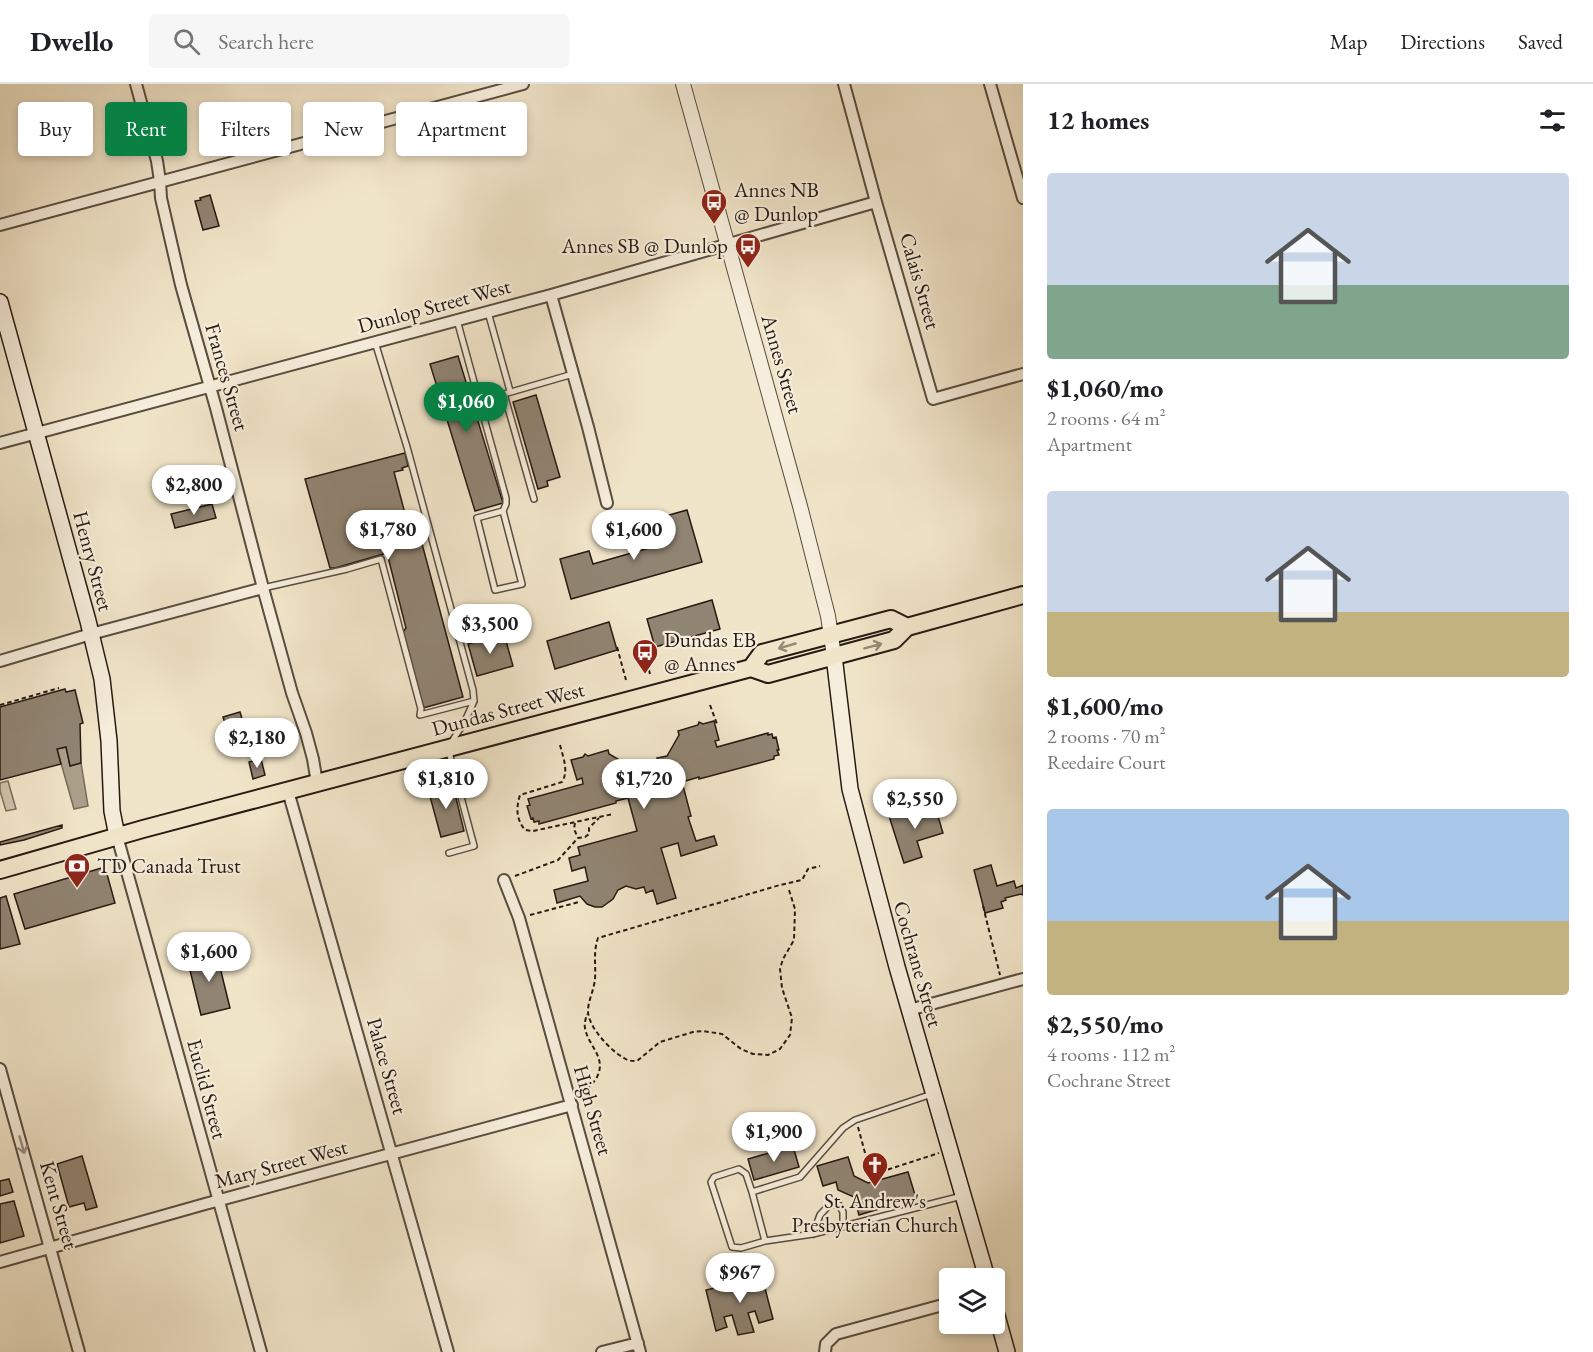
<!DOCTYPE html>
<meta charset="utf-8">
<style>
:root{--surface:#fff;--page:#f6f6f6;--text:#202124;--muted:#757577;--line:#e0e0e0;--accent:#0b8043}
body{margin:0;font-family:"EB Garamond",serif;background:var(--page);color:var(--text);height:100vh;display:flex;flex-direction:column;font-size:22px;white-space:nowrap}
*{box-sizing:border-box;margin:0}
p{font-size:20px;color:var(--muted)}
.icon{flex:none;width:33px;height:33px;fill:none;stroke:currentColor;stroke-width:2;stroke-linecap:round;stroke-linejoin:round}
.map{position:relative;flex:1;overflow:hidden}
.panel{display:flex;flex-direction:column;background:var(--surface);width:570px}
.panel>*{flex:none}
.banner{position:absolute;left:18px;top:18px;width:570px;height:54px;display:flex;gap:12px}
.tools{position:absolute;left:939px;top:1184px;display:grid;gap:12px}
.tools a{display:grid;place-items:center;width:66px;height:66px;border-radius:6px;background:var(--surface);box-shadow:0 3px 9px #0003;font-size:30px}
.price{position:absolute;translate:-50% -51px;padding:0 14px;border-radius:21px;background:#fff;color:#222;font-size:20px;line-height:39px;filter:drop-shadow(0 2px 3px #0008)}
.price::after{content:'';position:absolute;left:50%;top:36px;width:18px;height:14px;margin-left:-9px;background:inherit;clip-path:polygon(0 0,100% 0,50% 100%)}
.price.on{background:var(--accent);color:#fff}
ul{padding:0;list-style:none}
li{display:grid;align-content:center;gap:12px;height:318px;padding:0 24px}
li span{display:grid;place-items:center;height:186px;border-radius:6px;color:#555}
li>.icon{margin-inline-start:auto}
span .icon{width:108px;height:108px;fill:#fffc;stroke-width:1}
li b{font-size:26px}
h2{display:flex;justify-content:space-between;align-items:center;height:72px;padding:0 24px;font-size:26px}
.pill{padding:0 21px;border-radius:6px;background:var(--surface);box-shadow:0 3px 9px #0003;font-size:21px;line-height:54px}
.pill.on{background:var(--accent);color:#fff}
header{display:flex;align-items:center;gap:36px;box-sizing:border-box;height:84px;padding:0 30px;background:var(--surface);border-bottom:2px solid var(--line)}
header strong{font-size:28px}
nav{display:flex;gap:33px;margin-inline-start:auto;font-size:21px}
.search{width:420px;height:54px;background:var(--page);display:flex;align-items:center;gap:15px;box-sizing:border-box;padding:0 21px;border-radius:6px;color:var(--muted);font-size:22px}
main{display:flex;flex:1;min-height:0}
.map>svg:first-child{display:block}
.green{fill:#cec2aa;stroke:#7a6e5e;stroke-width:1.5}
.water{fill:#aca08b;stroke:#766a5b;stroke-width:1.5}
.building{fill:#908472;stroke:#261a13;stroke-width:1.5}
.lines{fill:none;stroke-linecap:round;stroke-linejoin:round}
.service-casing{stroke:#594d40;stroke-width:8}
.minor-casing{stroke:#594d40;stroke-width:14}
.tertiary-casing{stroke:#594d40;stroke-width:16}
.secondary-casing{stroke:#261a13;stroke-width:18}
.primary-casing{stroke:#261a13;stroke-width:20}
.path{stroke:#261a13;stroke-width:2;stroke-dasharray:4.5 3;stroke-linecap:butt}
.service{stroke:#f6eedc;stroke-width:5}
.minor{stroke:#f6eedc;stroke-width:10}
.tertiary{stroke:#f6eedc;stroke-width:14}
.secondary{stroke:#f6eedc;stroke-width:15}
.primary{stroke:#f1e5c9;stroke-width:16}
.oneway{stroke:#968a77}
.oneway2{stroke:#988f82}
.labels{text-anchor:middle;stroke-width:4.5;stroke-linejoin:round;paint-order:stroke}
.poi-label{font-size:21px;fill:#261a13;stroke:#f6eedc;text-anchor:start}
.street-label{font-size:21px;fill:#261a13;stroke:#f6eedc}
</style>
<header>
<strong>Dwello</strong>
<div class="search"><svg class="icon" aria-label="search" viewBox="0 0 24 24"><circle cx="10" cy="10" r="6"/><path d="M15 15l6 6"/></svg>Search here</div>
<nav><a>Map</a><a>Directions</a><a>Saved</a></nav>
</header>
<main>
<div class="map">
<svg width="1023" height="1268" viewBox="0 0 1023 1268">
<rect width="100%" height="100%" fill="#f1e5c9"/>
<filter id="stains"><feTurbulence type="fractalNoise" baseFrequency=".00333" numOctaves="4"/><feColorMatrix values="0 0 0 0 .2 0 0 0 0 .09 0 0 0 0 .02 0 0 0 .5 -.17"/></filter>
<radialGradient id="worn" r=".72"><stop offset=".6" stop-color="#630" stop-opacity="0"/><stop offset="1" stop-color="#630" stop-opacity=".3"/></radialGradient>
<path class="green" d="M8 697 16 725 6 727 0 707V699Z"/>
<path class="water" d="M66 663 70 682 81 679 88 722 74 725 57 665Z"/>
<path class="building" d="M210 111 219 142 203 146 195 117 201 116 200 114Z
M458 272 503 419 475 427 430 280Z
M536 311 560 393 547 397 548 402 538 405 513 318Z
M405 369 408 382 402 384 403 386 394 388 408 441H417L463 613 423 624 403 548 406 544 387 469 335 484H330L305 395Z
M212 420 216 434 175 444 171 430Z
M687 426 702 478 571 515 560 475 589 467 593 480 670 458 662 433Z
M712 516 720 545 655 563 647 535Z
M609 538 617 566 555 585 547 557Z
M504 550 513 582 477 592 468 560Z
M65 605 66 608 75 606 83 639 80 640 81 679 70 682 66 663 57 665 61 680 0 696V623Z
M240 628 251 665 239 668 237 663 233 665 223 633Z
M714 637 719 656 715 657 717 663 768 649V651L772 650 773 654 776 653 779 666H777L779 671 774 672V675L699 695V693L682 698 691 732 688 733 696 757 714 752 717 761 681 772 678 759 661 764 676 814 657 820 653 806 646 809 644 803 636 805 626 802 618 806 613 815 602 823H595L587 820 580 812 557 819 554 806 588 797 585 783 572 787 569 774 580 771 578 763 637 747 628 714 616 717V719L539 740V737L534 738 533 734 531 735 527 722 530 721 528 715 583 700 582 694 577 696 571 676 583 673 585 670 588 672 608 666 609 670 630 682 658 676 657 674 667 672 679 651 678 647 698 641 699 638 703 640Z
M261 675 265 691 253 695 249 678Z
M443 698V701L449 699 452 711 455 710 464 747 441 753 428 705 433 703V701Z
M934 719 943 749 917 757 922 773 904 779 889 732Z
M62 741V744L24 756 0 761V758Z
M991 781 997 802 1014 797 1016 804 1023 801V811L1021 810 1005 814 1006 816 1001 818 1003 824 985 829 974 786Z
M105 783 115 819 25 845 14 810Z
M6 812 20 860 0 865V814Z
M216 867 230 924 201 931 187 874Z
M793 1062 799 1083 754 1096 748 1075Z
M82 1072 97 1123 86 1126 84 1119 69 1123 57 1080Z
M848 1073 854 1092 868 1099 908 1088 916 1114 859 1131 854 1113 838 1106 836 1098 823 1102 817 1082Z
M9 1095 13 1108 0 1112V1097Z
M14 1117 24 1152 0 1159V1120Z
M762 1193 773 1235 759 1239 755 1227 748 1229 754 1248 738 1251 732 1231 724 1233 727 1243 716 1247 706 1206Z"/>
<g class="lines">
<g class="service-casing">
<path id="service" d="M488 228 510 307
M457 236 506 414V420L503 427 477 434 495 506 522 500 503 427
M375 258 407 363 473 606 474 617 465 637 451 659
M534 415 504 310 573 290
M263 504 347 485 381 475 421 625 420 631 474 617
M449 668 474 762 449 769
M752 1108 746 1090 739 1085 714 1093 711 1098 732 1163 741 1164 765 1157 813 1150 962 1112
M813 1150 820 1131 830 1120 839 1121 843 1128V1143
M765 1157 752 1108 800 1093 843 1044 855 1036 932 1010"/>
</g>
<g class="minor-casing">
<path id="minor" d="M136 0 157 77 160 97 161 114 181 201 216 324 263 504 292 609 306 649 313 675 317 699
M844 0 876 118 933 315 1023 290
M990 0 1023 114
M0 141 523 0
M551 211 588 343 607 419
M0 359 551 211 876 118
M0 577 91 550 263 504
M288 707 448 1268
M117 752 261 1268
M504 796 519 834 640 1268
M909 926 1023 895
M0 985 79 1268
M0 1178 205 1120 572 1021
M602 1268 638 1259
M825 1268 826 1260 836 1250 950 1219"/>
</g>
<g class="tertiary-casing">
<path id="tertiary" d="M683 0 800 422 828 532 834 572"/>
</g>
<g class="secondary-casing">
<path id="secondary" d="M0 218 88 537 102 595 109 657 112 727 117 752
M834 572 850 705 897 883 987 1194
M994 1221 1007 1268"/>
</g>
<g class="primary-casing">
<path id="primary" d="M751 584 762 569 891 535 907 543
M0 786 143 745 751 584 768 590 805 580 894 556 907 543 1023 511"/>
</g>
<path class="path" d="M642 557 650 590
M617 563 626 596
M0 621 59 604
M710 621 717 640
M560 661C563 673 569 687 562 698L520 711C516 724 516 735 525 746L533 747 613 730
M575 739 574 745 578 754
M515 792 558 776 578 754 585 753 589 750V744L599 734
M789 806 795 825 794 856 783 875 780 885 782 904 792 934 790 951 780 965 768 971 753 970 741 965 722 950 703 947 693 948 660 958 637 977C632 977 628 977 624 974 611 967 588 943 588 927 588 917 594 906 595 895 596 881 593 868 598 854L780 801 802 796 808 785 820 782
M983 822 1000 891
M530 831 579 818
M580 1009C588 1005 593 1000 597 993 607 973 588 962 585 944 584 939 586 934 587 930
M858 1043 871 1091 939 1069"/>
<use href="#service" class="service"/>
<use href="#minor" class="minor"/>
<use href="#tertiary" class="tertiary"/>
<use href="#secondary" class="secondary"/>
<use href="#primary" class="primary"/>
</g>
<defs><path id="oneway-shaft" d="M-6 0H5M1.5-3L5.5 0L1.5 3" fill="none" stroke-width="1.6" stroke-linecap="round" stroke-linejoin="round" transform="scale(1.5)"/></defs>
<g class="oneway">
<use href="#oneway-shaft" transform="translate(787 562) rotate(164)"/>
<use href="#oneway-shaft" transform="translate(873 562) rotate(-15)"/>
</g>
<use class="oneway2" href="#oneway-shaft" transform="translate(22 1061) rotate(74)"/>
<defs>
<g id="bus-pin" transform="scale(1.35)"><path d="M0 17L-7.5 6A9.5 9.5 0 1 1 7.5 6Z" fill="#8f2418" stroke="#f6eedc"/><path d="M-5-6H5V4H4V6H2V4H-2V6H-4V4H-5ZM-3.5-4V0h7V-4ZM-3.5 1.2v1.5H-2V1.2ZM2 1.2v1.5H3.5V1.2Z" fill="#fff"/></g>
<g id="bank-pin" transform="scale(1.35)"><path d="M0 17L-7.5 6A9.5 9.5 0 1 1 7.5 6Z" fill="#8f2418" stroke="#f6eedc"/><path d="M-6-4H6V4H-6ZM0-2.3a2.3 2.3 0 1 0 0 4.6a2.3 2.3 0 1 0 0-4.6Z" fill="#fff"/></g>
<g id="church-pin" transform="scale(1.35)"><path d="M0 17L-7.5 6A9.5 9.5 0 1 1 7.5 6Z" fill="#8f2418" stroke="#f6eedc"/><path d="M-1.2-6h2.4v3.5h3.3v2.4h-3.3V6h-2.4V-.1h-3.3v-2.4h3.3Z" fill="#fff"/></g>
</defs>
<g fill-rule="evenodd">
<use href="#bus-pin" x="714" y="118"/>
<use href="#bus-pin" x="748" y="162"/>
<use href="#bus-pin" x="645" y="568"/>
<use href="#bank-pin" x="77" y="782"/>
<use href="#church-pin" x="875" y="1081"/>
</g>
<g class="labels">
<g class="poi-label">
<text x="734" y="113">Annes NB<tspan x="734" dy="24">@ Dunlop</tspan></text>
<text x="728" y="169" text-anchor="end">Annes SB @ Dunlop</text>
<text x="664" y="563">Dundas EB<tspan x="664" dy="24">@ Annes</tspan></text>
<text x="97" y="789">TD Canada Trust</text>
<text x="875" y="1124" text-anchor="middle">St. Andrew's<tspan x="875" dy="24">Presbyterian Church</tspan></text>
</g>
<g class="street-label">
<text transform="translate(920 197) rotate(74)" y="7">Calais Street</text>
<text transform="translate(434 222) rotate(-15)" y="7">Dunlop Street West</text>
<text transform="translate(782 280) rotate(74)" y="7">Annes Street</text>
<text transform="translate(227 293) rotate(74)" y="7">Frances Street</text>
<text transform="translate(93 477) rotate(75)" y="7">Henry Street</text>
<text transform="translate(508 625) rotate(-15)" y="7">Dundas Street West</text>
<text transform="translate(918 880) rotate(74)" y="7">Cochrane Street</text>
<text transform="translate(387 982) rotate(74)" y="7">Palace Street</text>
<text transform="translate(207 1005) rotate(75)" y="7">Euclid Street</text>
<text transform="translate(593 1026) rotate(74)" y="7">High Street</text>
<text transform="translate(281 1080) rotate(-15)" y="7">Mary Street West</text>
<text transform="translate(59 1121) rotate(74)" y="7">Kent Street</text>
</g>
</g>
<rect width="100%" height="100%" filter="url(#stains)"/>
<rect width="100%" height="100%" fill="url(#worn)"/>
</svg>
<div class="tools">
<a><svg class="icon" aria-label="layers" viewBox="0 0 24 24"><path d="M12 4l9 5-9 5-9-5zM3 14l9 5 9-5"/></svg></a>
</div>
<b class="price on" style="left:466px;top:349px">$1,060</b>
<b class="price" style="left:194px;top:432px">$2,800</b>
<b class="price" style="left:388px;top:477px">$1,780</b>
<b class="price" style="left:634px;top:477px">$1,600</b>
<b class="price" style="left:490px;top:571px">$3,500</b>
<b class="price" style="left:257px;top:685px">$2,180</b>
<b class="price" style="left:446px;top:726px">$1,810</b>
<b class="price" style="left:644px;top:726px">$1,720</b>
<b class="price" style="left:915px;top:746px">$2,550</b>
<b class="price" style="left:209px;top:899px">$1,600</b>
<b class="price" style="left:774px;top:1079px">$1,900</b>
<b class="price" style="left:740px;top:1220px">$967</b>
<div class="banner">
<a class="pill">Buy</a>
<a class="pill on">Rent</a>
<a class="pill">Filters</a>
<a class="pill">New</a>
<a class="pill">Apartment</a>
</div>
</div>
<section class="panel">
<h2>12 homes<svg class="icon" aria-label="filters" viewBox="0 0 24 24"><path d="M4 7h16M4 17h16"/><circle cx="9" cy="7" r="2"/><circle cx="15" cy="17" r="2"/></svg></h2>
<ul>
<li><span style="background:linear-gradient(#c9d6e8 60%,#7fa58c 0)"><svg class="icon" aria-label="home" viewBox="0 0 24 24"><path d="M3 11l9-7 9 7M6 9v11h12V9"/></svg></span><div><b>$1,060/mo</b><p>2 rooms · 64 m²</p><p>Apartment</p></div></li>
<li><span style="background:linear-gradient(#c9d6e8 65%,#c2b280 0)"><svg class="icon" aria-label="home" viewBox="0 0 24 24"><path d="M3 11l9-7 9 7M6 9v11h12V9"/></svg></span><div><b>$1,600/mo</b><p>2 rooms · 70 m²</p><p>Reedaire Court</p></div></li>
<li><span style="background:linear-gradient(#a9c7e8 60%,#c2b280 0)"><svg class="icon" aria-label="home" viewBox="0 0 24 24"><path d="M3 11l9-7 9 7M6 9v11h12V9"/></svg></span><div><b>$2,550/mo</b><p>4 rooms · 112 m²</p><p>Cochrane Street</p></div></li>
</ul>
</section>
</main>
